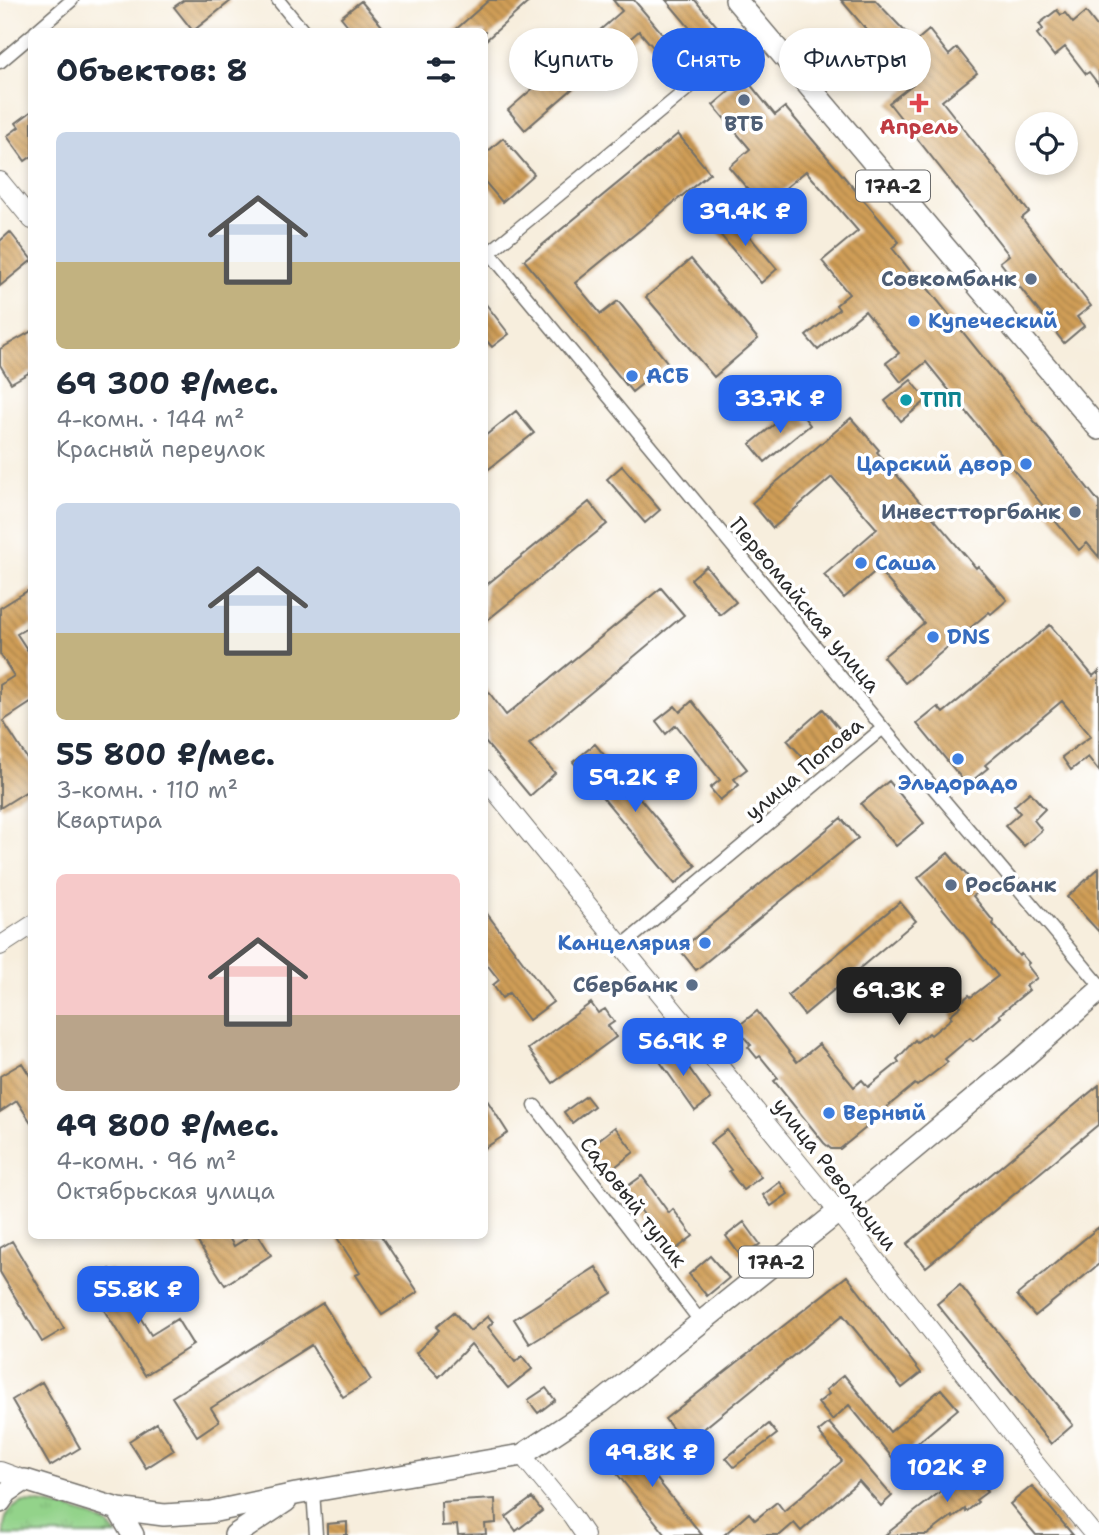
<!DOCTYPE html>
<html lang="ru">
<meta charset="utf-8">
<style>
:root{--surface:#fff;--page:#f2f2f3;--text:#1f2937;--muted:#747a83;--accent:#2563eb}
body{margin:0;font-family:"Shantell Sans",sans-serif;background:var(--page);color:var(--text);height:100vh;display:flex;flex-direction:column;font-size:26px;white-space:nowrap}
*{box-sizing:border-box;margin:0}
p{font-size:23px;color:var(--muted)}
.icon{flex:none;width:38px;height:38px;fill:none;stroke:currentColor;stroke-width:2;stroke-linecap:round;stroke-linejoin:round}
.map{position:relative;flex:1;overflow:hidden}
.drawer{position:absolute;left:28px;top:28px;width:460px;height:1211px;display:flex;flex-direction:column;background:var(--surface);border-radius:10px;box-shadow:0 4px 10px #0003}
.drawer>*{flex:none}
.top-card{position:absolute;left:509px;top:28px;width:485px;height:63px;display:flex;gap:14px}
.tools{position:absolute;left:1015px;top:112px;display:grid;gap:14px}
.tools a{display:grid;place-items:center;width:63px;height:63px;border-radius:50%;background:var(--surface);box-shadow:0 4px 10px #0003;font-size:35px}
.price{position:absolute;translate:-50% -60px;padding:0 16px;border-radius:14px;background:var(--accent);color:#fff;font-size:23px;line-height:46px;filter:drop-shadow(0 2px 4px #0008)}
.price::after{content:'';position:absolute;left:50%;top:42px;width:21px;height:16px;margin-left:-10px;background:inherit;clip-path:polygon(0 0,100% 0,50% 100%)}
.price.current{background:#222;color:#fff}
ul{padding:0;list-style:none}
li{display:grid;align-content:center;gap:14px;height:371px;padding:0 28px}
li span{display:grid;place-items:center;height:217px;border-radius:10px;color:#555}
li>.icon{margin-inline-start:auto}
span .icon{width:126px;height:126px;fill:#fffc;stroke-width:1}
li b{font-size:30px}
h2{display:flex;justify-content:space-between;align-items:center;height:84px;padding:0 28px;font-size:30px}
.tag{padding:0 24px;border-radius:32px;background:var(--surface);box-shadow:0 4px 10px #0003;font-size:24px;line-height:63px}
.tag.current{background:var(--accent);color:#fff}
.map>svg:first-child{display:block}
.grass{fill:url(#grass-tufts);stroke:#5f7f5a;stroke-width:2}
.building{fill:url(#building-back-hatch)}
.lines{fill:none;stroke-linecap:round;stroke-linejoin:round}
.street-casing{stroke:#726f69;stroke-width:15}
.secondary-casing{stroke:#726f69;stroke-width:20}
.primary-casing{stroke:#726f69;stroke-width:24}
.street{stroke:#fff;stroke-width:12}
.secondary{stroke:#fff;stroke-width:18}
.primary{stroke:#fff;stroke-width:21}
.service-dot{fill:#5c6f8a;stroke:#fff;stroke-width:2.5}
.health-dot{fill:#e0444e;stroke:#fff;stroke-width:2.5}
.shop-dot{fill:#3f7fe0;stroke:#fff;stroke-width:2.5}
.culture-dot{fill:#0f9aa8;stroke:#fff;stroke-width:2.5}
.labels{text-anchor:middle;stroke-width:7;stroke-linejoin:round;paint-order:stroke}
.shield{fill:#fff;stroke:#6b6b6b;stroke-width:2}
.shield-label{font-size:19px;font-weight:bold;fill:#2b2b2b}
.service-label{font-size:21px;font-weight:bold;fill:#4e5e75;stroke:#fff;text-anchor:end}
.health-label{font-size:21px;font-weight:bold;fill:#be3a42;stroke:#fff}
.shop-label{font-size:21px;font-weight:bold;fill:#366cbe;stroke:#fff;text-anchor:start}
.culture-label{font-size:21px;font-weight:bold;fill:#0d838f;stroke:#fff;text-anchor:start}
.street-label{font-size:21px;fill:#2b2b2b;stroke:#fff}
</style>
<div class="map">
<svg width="1099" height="1535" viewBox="0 0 1099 1535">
<defs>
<pattern id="grass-tufts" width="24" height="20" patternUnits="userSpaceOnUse" patternTransform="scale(1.75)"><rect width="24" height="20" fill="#93d38a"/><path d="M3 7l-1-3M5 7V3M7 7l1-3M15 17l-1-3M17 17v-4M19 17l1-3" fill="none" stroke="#7fb577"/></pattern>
<pattern id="building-back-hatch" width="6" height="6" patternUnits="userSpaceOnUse" patternTransform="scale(1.75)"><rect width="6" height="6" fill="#d09e57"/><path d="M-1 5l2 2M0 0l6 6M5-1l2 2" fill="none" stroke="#a98148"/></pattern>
</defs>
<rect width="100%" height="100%" fill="#fff"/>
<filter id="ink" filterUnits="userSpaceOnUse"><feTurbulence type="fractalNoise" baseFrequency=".0143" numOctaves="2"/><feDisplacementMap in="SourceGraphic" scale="14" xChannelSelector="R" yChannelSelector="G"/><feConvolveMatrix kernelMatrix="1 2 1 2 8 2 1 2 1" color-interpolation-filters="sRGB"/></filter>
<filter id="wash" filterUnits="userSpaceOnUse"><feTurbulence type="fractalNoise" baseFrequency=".00686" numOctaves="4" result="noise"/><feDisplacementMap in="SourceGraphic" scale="28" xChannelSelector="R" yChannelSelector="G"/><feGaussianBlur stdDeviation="1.57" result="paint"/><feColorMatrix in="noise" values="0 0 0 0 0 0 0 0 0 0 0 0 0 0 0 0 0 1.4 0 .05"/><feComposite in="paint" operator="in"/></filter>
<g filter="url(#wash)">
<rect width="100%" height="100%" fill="#f7eedd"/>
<path class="grass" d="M24 1502C47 1502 105 1514 117 1535H4C3 1518 8 1508 24 1502Z"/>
<g id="blocks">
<path class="building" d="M184 0H232L193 31 174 7Z
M489 0H531L485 41V32H453Z
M613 0H634L677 51 665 61 639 31 525 130 508 110 622 11Z
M666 0H695L727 38 710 52Z
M841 0H875L915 42 929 30 949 55 957 48 977 73 942 101 1029 212 1022 218 1091 306 1077 317 1084 326 1064 343 1000 262 1009 255 889 103 913 84Z
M361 1 387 32H353L341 17Z
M1057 10 1061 15 1065 13 1073 23 1086 12 1099 29V85L1089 72 1086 74 1065 47 1054 56 1037 34 1043 29 1039 24Z
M745 78 775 115 785 107 899 242 892 248 912 273 914 271 1099 502V557L1087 543 1079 550 926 362 901 382 886 363 899 353 865 311 818 350 806 336 839 309 836 305 849 294 822 261 858 231 806 171 763 207 729 167 750 149 713 105Z
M32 111V156L25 161 7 136 19 127 16 123Z
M678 134 710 173 575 283 601 314 618 301 668 363 632 392 524 260Z
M503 138 534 174 502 202 485 182V154Z
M729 212 777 269 761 283 713 226Z
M10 232 32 260 0 286V241Z
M691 259 758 339 714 377 646 297Z
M485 303 509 334 492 347 485 339Z
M32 331V371L11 383 0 365V349Z
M911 380 927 400 901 421 885 401Z
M796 407 810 425 765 462 750 444Z
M516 411 534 433 485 472V436Z
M851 418 879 450 877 452 976 568 978 566 1007 600 991 614 989 612 905 683 883 657 924 623 878 569 844 598 824 575 877 529 832 477 773 528 752 503Z
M622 466 660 510 645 523 607 479Z
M589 502 607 524 485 622V586Z
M706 566 736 602 720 615 691 579Z
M32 588V625L17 634 32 657V702L3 721 32 766V788L0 808V685L14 676 0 654V608Z
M661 588 684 615 529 744 555 773 530 796 485 742V687L506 715Z
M1050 625 1093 676 1099 671V771L1088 757 1071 770 1062 757 1091 736 1062 701 985 765 988 768 967 785 917 724 938 707 943 713Z
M692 701 747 769 734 779 739 785 720 800 710 788 720 780 676 725 666 734 656 721 675 706 680 712Z
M823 709 843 733 808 763 787 740Z
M595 744 696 866 675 884 573 762Z
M889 781 924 823 896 846 861 804Z
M1030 792 1045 809 1034 820 1042 830 1024 846 1005 826 1020 813 1014 806Z
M841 818 858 838 696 970 680 950Z
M948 853 980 891 973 896 994 922 993 924 1019 956 1021 954 1029 963 1027 965 1037 978 1026 986 1029 990 999 1015 1001 1017 973 1041 970 1038 945 1059 948 1062 917 1086 915 1084 865 1125 867 1127 840 1149H831L824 1143 774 1081 778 1078 760 1056 757 1058 748 1047 751 1045 736 1028 757 1011 797 1062 819 1044 854 1087 862 1080 868 1087 899 1062 897 1059 915 1040 917 1042 929 1033 931 1035 952 1018 950 1015 961 1006 959 1004 969 995 971 997 998 976 918 878Z
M1099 868V932L1067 897Z
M900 902 916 921 804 1015 788 995Z
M485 911 553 1002 529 1020 509 993 502 998 493 985 499 980 485 962Z
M591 1003 598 1013 605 1009 614 1022 608 1026 616 1037 553 1083 528 1049Z
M672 1044 711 1099 695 1111 656 1056Z
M22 1063 32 1079V1124L17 1101 0 1112V1076Z
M1099 1085V1124L926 1267 907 1244Z
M586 1096 594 1106 572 1123 564 1112Z
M485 1097 508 1133 485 1148Z
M615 1127 634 1152 607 1173 588 1148Z
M727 1130 761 1177 743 1190 729 1171 731 1170 710 1143Z
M642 1176 669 1213 673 1209 693 1236 671 1253 625 1188Z
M780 1182 788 1194 771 1206 763 1195Z
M744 1222 760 1244 742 1258 726 1236Z
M1099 1227V1264L1035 1316 1017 1295Z
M194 1236H228L234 1246 250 1236H259L271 1255 225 1285Z
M336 1236H381L418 1292 382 1315 356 1275 360 1273Z
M12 1241 64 1329 42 1342 0 1272V1248Z
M710 1256 729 1278 707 1296 689 1274Z
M596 1267 612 1293 530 1344 514 1319Z
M110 1269 151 1335 177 1319 193 1345 145 1375 87 1283Z
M847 1276 921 1373 902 1388 843 1315 685 1444 665 1419Z
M960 1285 1073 1425 1051 1444 937 1304Z
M323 1303 371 1380 343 1397 311 1345 211 1408 219 1421 197 1436 172 1397Z
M454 1312 470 1331 488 1316 493 1322 488 1327 515 1362 522 1356 532 1369 508 1388 471 1344 439 1377 416 1353 439 1330 436 1327Z
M844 1375 890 1432 941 1389 958 1409 907 1452 916 1464 905 1473 849 1405 832 1420 818 1403 829 1394 826 1390Z
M42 1382 80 1448 50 1466 12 1400Z
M546 1388 555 1400 538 1413 528 1400Z
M157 1423 174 1450 146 1468 129 1441Z
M829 1423 892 1496 881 1506 859 1481 801 1531 794 1523 780 1535H724L749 1513 755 1520 777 1502 784 1511 842 1461 818 1432Z
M769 1424 777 1434 734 1467 726 1458Z
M648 1435 664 1455 648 1468 702 1535H666L610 1465Z
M980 1463 995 1482 985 1490 987 1492 976 1500 978 1502 966 1512 965 1509 953 1518 952 1516 927 1535H885L968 1470 969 1472Z
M1032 1486 1073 1535H1036L1010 1504Z
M532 1498 542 1511 516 1531 506 1517Z
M495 1499 496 1523 485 1524 486 1534 458 1535 457 1525 442 1526 441 1502Z
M347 1522V1535H327V1524Z"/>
</g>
</g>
<g filter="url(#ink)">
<use href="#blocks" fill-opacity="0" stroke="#726f69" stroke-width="2"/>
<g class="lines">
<g class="street-casing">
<path id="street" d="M278 0 304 32
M35 32 72 0
M0 62 32 35
M485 247 883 728 1099 984
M485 256 760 29
M622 946 883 728
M535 1106 701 1322
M313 1491 316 1535"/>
</g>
<g class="secondary-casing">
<path id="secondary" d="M0 181 32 220
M485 779 827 1198 1034 1462 1094 1535
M0 946 32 925
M522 1455 572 1516 585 1535
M0 1471 25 1480"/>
</g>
<g class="primary-casing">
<path id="primary" d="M736 0 1099 429
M0 1502 7 1492 25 1480 118 1509 164 1515 211 1512 296 1494 522 1455 602 1402 838 1212 1022 1059 1099 991
M118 1509 133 1535
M235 1535 286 1501"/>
</g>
<use href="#street" class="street"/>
<use href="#secondary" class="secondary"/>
<use href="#primary" class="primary"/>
</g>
</g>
<g class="service-dot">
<circle cx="744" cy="100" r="7"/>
<circle cx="1031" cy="279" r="7"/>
<circle cx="1075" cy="512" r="7"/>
<circle cx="951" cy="885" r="7"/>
<circle cx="692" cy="985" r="7"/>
</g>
<path class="health-dot" d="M915.5 92.5h7v7h7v7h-7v7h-7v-7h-7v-7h7z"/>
<g class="shop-dot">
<circle cx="914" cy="321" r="7"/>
<circle cx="632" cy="376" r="7"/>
<circle cx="1026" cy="464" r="7"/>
<circle cx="861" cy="563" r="7"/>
<circle cx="933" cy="637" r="7"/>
<circle cx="958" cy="759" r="7"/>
<circle cx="705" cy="943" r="7"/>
<circle cx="829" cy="1113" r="7"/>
</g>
<circle class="culture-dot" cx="906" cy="400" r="7"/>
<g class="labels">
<g class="shield">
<rect x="856" y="170.5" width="74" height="31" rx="5"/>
<rect x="739" y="1246.5" width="74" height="31" rx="5"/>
</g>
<g class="shield-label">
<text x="893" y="193">17А-2</text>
<text x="776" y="1269">17А-2</text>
</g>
<g class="service-label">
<text x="744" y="131" text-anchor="middle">ВТБ</text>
<text x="1017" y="286">Совкомбанк</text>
<text x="1061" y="519">Инвестторгбанк</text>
<text x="965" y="892" text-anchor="start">Росбанк</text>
<text x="678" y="992">Сбербанк</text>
</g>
<g class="health-label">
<text x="919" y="134">Апрель</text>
</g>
<g class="shop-label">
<text x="928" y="328">Купеческий</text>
<text x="646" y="383">АСБ</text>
<text x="1012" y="471" text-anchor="end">Царский двор</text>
<text x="875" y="570">Саша</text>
<text x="947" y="644">DNS</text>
<text x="958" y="790" text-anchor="middle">Эльдорадо</text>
<text x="691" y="950" text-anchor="end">Канцелярия</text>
<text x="843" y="1120">Верный</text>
</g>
<g class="culture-label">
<text x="920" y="407">ТПП</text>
</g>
<g class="street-label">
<text transform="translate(805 605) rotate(50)" y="7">Первомайская улица</text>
<text transform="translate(804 769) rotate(-40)" y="7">улица Попова</text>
<text transform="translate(835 1174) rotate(52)" y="7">улица Революции</text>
<text transform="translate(633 1202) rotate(52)" y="7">Садовый тупик</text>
</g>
</g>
</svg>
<div class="tools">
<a><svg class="icon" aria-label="locate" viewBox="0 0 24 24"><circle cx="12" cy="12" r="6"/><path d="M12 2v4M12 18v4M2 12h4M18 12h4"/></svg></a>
</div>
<b class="price" style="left:745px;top:248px">39.4K ₽</b>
<b class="price" style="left:780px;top:435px">33.7K ₽</b>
<b class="price" style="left:635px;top:814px">59.2K ₽</b>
<b class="price current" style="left:899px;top:1027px">69.3K ₽</b>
<b class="price" style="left:683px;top:1078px">56.9K ₽</b>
<b class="price" style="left:138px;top:1326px">55.8K ₽</b>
<b class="price" style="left:652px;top:1489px">49.8K ₽</b>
<b class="price" style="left:947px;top:1504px">102K ₽</b>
<div class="top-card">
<a class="tag">Купить</a>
<a class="tag current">Снять</a>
<a class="tag">Фильтры</a>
</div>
<section class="drawer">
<h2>Объектов: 8<svg class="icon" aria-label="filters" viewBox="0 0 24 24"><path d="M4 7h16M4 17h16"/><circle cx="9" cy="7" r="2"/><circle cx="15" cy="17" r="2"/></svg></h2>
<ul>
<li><span style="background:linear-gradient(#c9d6e8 60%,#c2b280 0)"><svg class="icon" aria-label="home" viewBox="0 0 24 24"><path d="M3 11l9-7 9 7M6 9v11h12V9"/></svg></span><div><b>69 300 ₽/мес.</b><p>4-комн. · 144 m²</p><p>Красный переулок</p></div></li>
<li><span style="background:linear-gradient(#c9d6e8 60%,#c2b280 0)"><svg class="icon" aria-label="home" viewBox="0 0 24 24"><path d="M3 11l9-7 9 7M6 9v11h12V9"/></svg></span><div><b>55 800 ₽/мес.</b><p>3-комн. · 110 m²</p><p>Квартира</p></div></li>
<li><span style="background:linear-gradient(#f6c9c9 65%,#b9a48a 0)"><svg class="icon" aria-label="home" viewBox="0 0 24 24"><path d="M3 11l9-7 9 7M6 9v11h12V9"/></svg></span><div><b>49 800 ₽/мес.</b><p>4-комн. · 96 m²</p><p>Октябрьская улица</p></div></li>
</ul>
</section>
</div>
